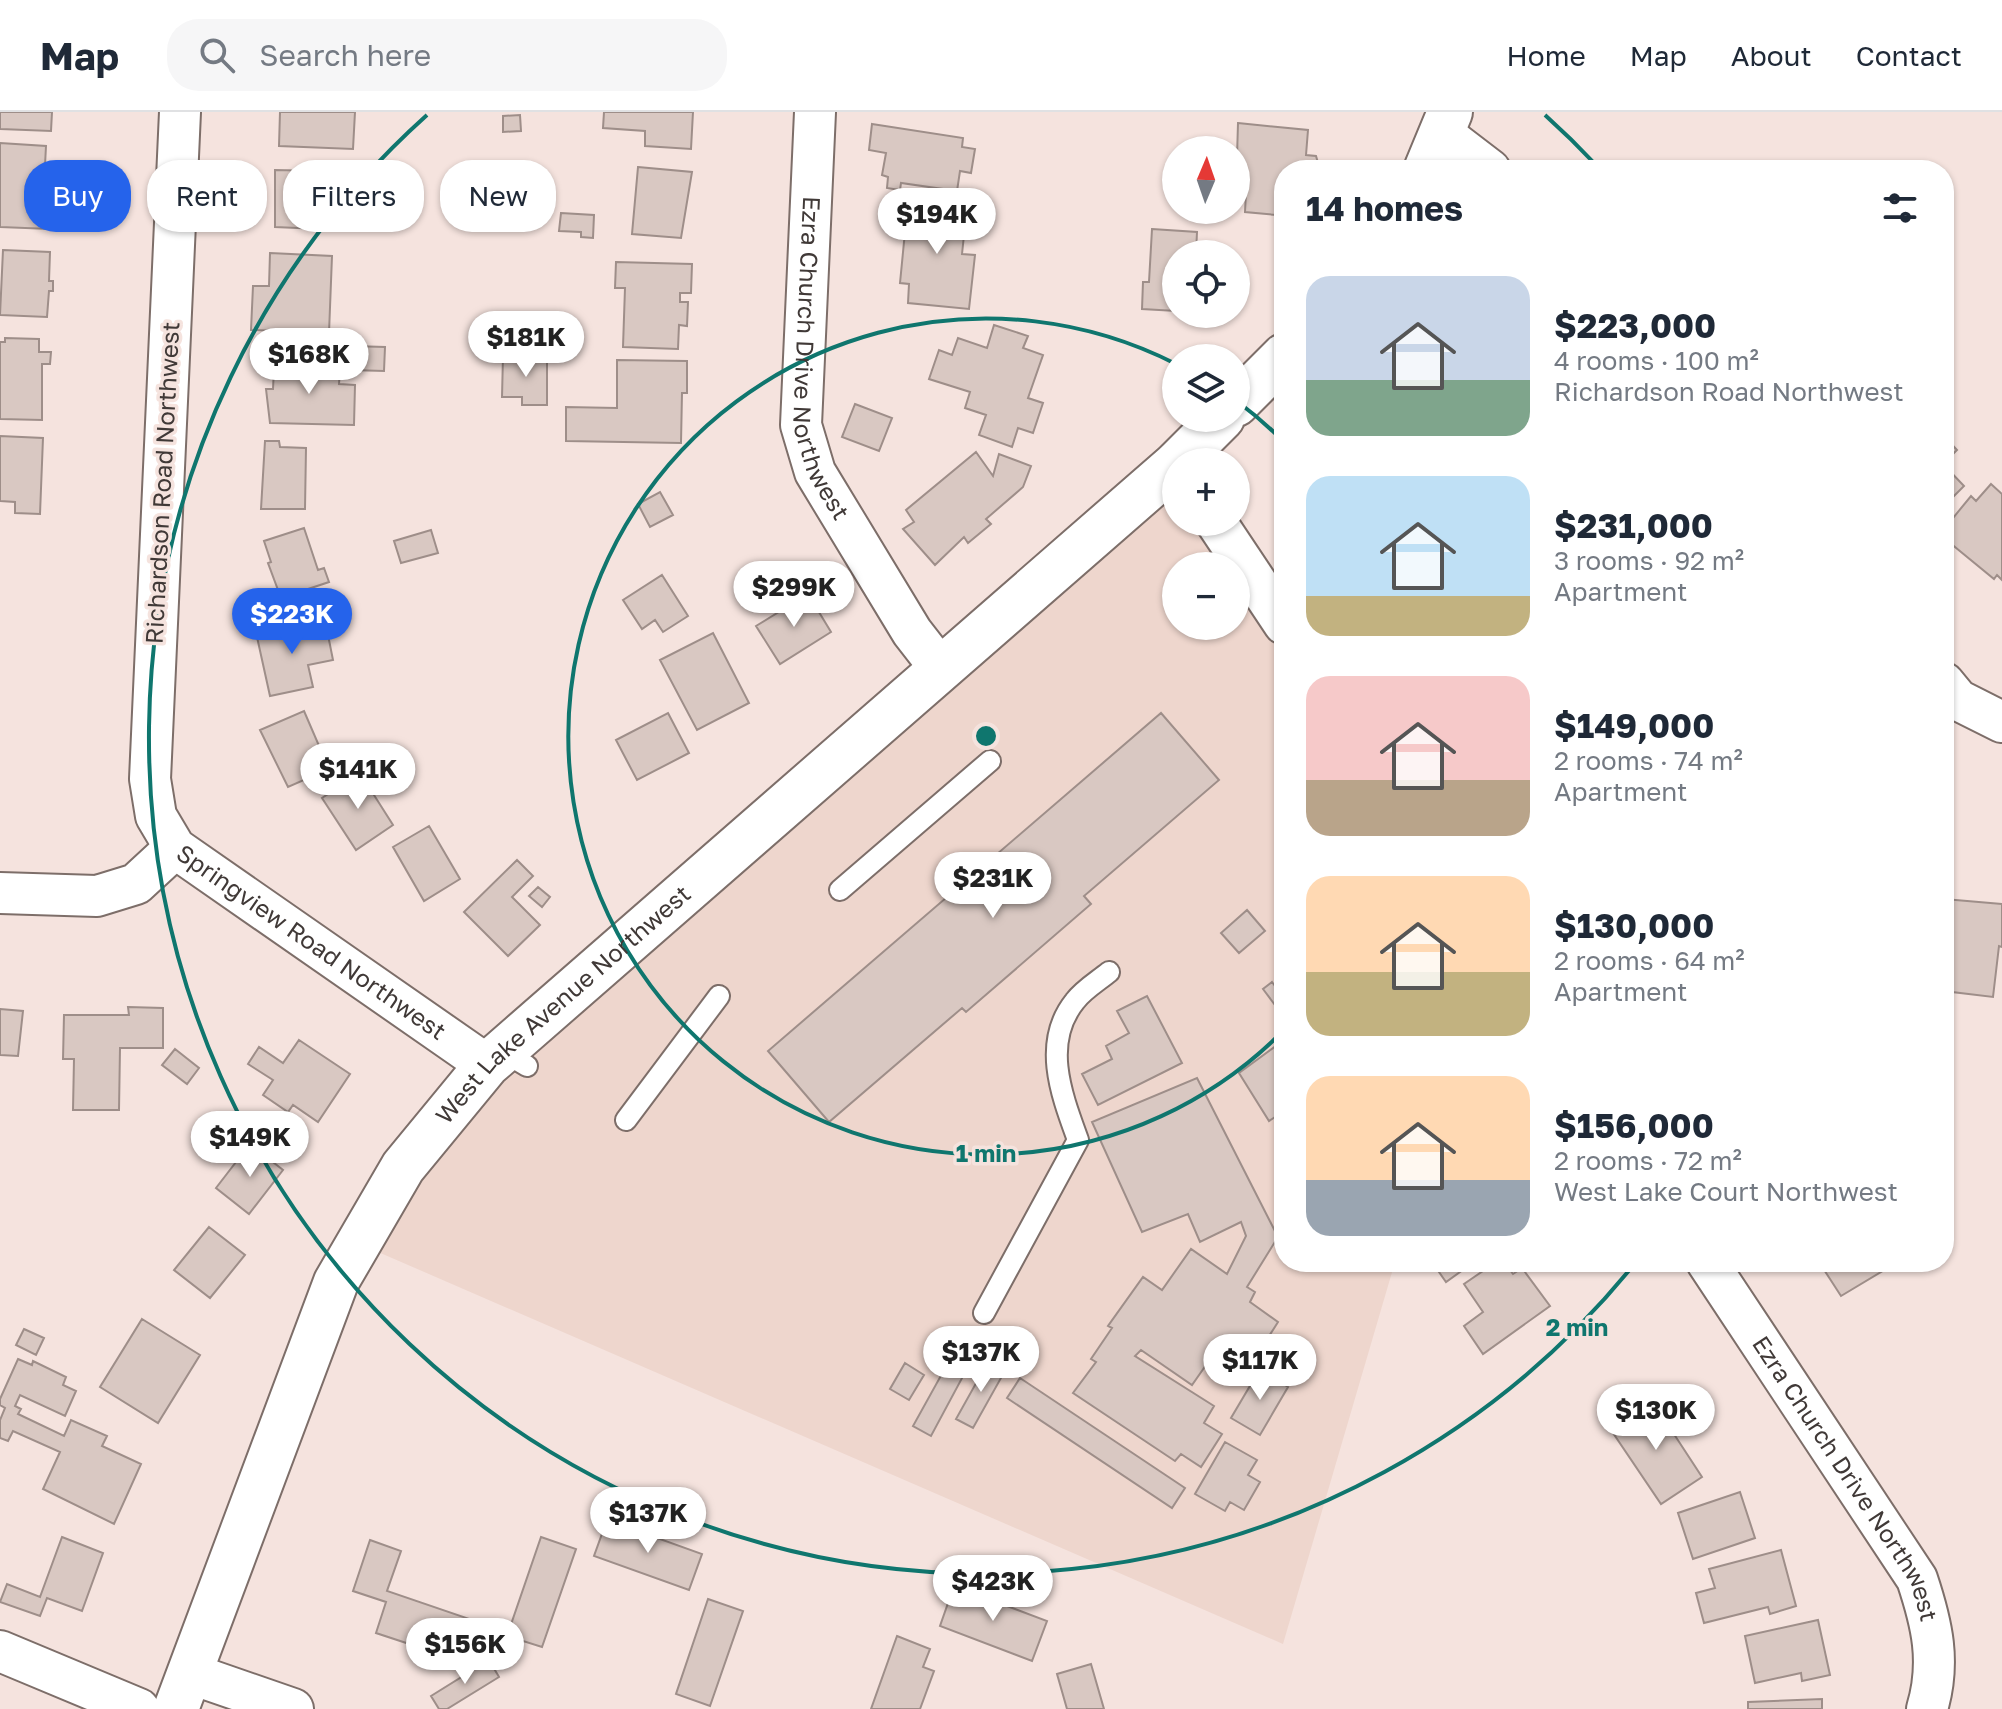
<!DOCTYPE html>
<meta charset="utf-8">
<style>
:root{--surface:#fff;--page:#f6f6f7;--text:#1f2937;--muted:#747a83;--line:#e0e1e3;--accent:#2563eb}
body{margin:0;font-family:"Golos Text",sans-serif;background:var(--page);color:var(--text);height:100vh;display:flex;flex-direction:column;font-size:30px;white-space:nowrap}
*{box-sizing:border-box;margin:0}
p{font-size:26px;color:var(--muted)}
.icon{flex:none;width:44px;height:44px;fill:none;stroke:currentColor;stroke-width:2;stroke-linecap:round;stroke-linejoin:round}
.map{position:relative;flex:1;overflow:hidden}
.sheet{position:absolute;left:1274px;top:48px;width:680px;height:1112px;display:flex;flex-direction:column;background:var(--surface);border-radius:32px;box-shadow:0 2px 6px #0004}
.sheet>*{flex:none}
.top-card{position:absolute;left:24px;top:48px;width:760px;height:72px;display:flex;gap:16px}
.needle{width:52px;rotate:2deg}
.buttons{position:absolute;left:1162px;top:24px;display:grid;gap:16px}
.buttons a{display:grid;place-items:center;width:88px;height:88px;border-radius:50%;background:var(--surface);box-shadow:0 2px 6px #0004;font-size:40px}
.price{position:absolute;translate:-50% -68px;padding:0 18px;border-radius:28px;background:#fff;color:#222;font-size:26px;line-height:52px;filter:drop-shadow(0 2px 4px #0008)}
.price::after{content:'';position:absolute;left:50%;top:48px;width:24px;height:18px;margin-left:-12px;background:inherit;clip-path:polygon(0 0,100% 0,50% 100%)}
.price.active{background:var(--accent);color:#fff}
ul{padding:0;list-style:none}
li{display:flex;align-items:center;gap:24px;height:200px;padding:0 32px}
li span{display:grid;place-items:center;flex:none;width:224px;height:160px;border-radius:24px;color:#555}
li>.icon{margin-inline-start:auto}
span .icon{width:96px;height:96px;fill:#fffc;stroke-width:1}
li b{font-size:34px}
h2{display:flex;justify-content:space-between;align-items:center;height:96px;padding:0 32px;font-size:34px}
.pill{padding:0 28px;border-radius:32px;background:var(--surface);box-shadow:0 2px 6px #0004;font-size:28px;line-height:72px}
.pill.active{background:var(--accent);color:#fff}
header{display:flex;align-items:center;gap:48px;box-sizing:border-box;height:112px;padding:0 40px;background:var(--surface);border-bottom:2px solid var(--line)}
header strong{font-size:38px}
nav{display:flex;gap:44px;margin-inline-start:auto;font-size:28px}
.search{width:560px;height:72px;background:var(--page);display:flex;align-items:center;gap:20px;box-sizing:border-box;padding:0 28px;border-radius:32px;color:var(--muted);font-size:30px}
.map>svg:first-child{display:block}
.built{fill:#eed6cd;fill-rule:evenodd}
.building{fill:#d9c8c2;stroke:#9e8e89;stroke-width:2}
.lines{fill:none;stroke-linecap:round;stroke-linejoin:round}
.lane-casing{stroke:#7d6e69;stroke-width:24}
.street-casing{stroke:#7d6e69;stroke-width:44}
.secondary-casing{stroke:#7d6e69;stroke-width:48}
.lane{stroke:#fff;stroke-width:20}
.street{stroke:#fff;stroke-width:40}
.secondary{stroke:#fff;stroke-width:44}
.ring{fill:none;stroke:#0f766e;stroke-width:4}
.labels{text-anchor:middle;stroke-width:7;stroke-linejoin:round;paint-order:stroke}
.street-label{font-size:24px;fill:#403937;stroke:#f5e3de}
.centre{fill:#0f766e;stroke:#f5e3de;stroke-width:4}
.ring-label{font-size:24px;text-anchor:middle;font-weight:bold;fill:#0f766e;stroke:#f5e3de;stroke-width:7;stroke-linejoin:round;paint-order:stroke}
</style>
<header>
<strong>Map</strong>
<div class="search"><svg class="icon" aria-label="search" viewBox="0 0 24 24"><circle cx="10" cy="10" r="6"/><path d="M15 15l6 6"/></svg>Search here</div>
<nav><a>Home</a><a>Map</a><a>About</a><a>Contact</a></nav>
</header>
<div class="map">
<svg width="2002" height="1597" viewBox="0 0 2002 1597">
<rect width="100%" height="100%" fill="#f5e3de"/>
<path class="built" d="M1176 377V410H1215L1284 497V1150H1395L1283 1532 355 1130 498 937 801 711ZM1176 454H1236V514H1176Z"/>
<path class="building" d="M0 0H52L51 19 0 17Z
M280 0H355L353 37 279 34Z
M604 0H693L691 37 645 34V19L603 16Z
M520 3 521 19 503 20V4Z
M1238 11 1308 18 1306 43 1316 44 1320 58H1284V93H1277L1276 103 1245 100 1246 80 1236 79Z
M872 12 963 26 962 35 975 37 971 61 960 59 957 79 901 71 900 78 887 76 888 65 882 63 886 41 869 38Z
M0 31 46 34 43 92H52L50 117 0 115Z
M638 55 692 60 681 126 632 122Z
M275 58 322 59 320 117 275 115Z
M908 89 967 95 962 142 975 143 969 197 908 191 909 172 900 171Z
M561 101 594 103 593 126 581 125V120L559 119Z
M1152 117 1197 120 1196 142H1176V199L1142 197 1143 170H1149Z
M3 138 50 140 49 169H53V179H49L47 205 0 203Z
M270 141 332 144 329 221 251 218 253 174H269Z
M616 150 692 152 691 181H680V190H688L687 214 679 213 678 237 623 235 625 176H615Z
M994 213 1028 224 1023 236 1043 243 1028 286 1043 291 1033 321 1018 316 1012 335 979 323 986 303 965 296 970 280 929 267 939 238 952 243 958 226 987 236Z
M5 226 39 227V240H51L50 252H42V308L0 307V230H5Z
M351 234 385 235 384 259 351 258Z
M280 242 301 243V257L340 258 339 272 355 273 354 313 270 311 266 277H273L274 256H279Z
M503 244 547 245V293H522V285H502Z
M617 248 687 249V281H682L681 331 566 329V295L617 296Z
M855 292 892 306 879 339 842 325Z
M0 324 43 326 40 402 15 401V390L0 389Z
M1944 324 1957 338 1944 351Z
M265 329H279L280 335 306 336 305 397H261Z
M976 340 993 364 999 342 1031 354 1023 375 986 407 991 412 968 431 964 425 935 453 903 417 914 410 906 398Z
M1944 353 1964 374 1944 394Z
M1991 372 2002 382V468L1997 463 1994 467 1944 426V417L1971 384 1976 389Z
M660 380 673 403 650 415 638 392Z
M304 416 318 458 324 456 329 470 281 486 268 451 271 450 264 429Z
M431 418 438 441 401 451 394 429Z
M662 463 688 504 663 520 655 508 642 517 623 488Z
M808 482 831 520 780 552 756 514Z
M296 505 300 524 327 518 333 548 308 553 313 575 270 584 257 525 272 522 269 511Z
M713 521 749 591 697 618 660 548Z
M304 599 329 657 288 675 260 618Z
M668 601 689 641 637 668 616 628Z
M1161 601 1219 668 1084 784 1091 792 966 900 962 896 829 1010 768 939Z
M360 661 393 713 356 738 322 686Z
M429 714 460 767 424 789 393 735Z
M517 748 533 764 512 785 540 813 508 844 464 800Z
M538 775 550 785 542 795 529 784Z
M1944 787 2002 792V835L1999 834 1993 885 1944 879Z
M1247 798 1265 819 1239 841 1221 821Z
M1272 870 1284 886 1281 901 1263 877Z
M1147 884 1182 951 1098 993 1082 962 1112 947 1106 934 1129 921 1117 899Z
M128 895 163 896V936H120L119 998H73L74 947H63L64 903H129Z
M0 897 23 899 18 944 0 943Z
M299 928 350 962 318 1010 293 993 288 1000 263 983 273 968 248 952 259 935 283 951Z
M1284 928V999L1269 1009 1239 961Z
M175 937 199 956 187 972 162 953Z
M1197 966 1278 1125 1247 1175 1255 1180 1250 1190 1278 1210 1245 1262 1213 1243 1192 1273 1141 1238 1135 1244 1214 1294 1204 1311 1222 1322 1201 1355 1181 1342 1175 1349 1073 1281 1096 1250 1091 1247 1112 1216 1108 1214 1143 1165 1162 1178 1191 1137 1227 1162 1246 1124 1241 1110 1200 1130 1188 1102 1142 1120 1092 1010Z
M250 1032 283 1058 249 1102 216 1076Z
M209 1115 245 1143 210 1186 174 1158Z
M1432 1150H1474L1446 1170Z
M1496 1150H1504L1513 1162 1522 1156 1550 1194 1483 1242 1464 1214 1483 1200 1464 1172Z
M1819 1150H1888L1891 1154 1841 1184Z
M142 1207 200 1243 158 1311 100 1275Z
M24 1217 44 1226 36 1243 16 1233Z
M959 1231 976 1240 931 1324 913 1314Z
M18 1247 32 1253 33 1249 66 1265 63 1273 76 1279 65 1304 20 1283 15 1294 21 1297 18 1302 64 1324 71 1308 107 1324 102 1334 141 1352 114 1412 43 1377 60 1340 13 1319 8 1329 0 1326V1308L5 1296 0 1293V1287Z
M989 1248 1006 1257 973 1316 956 1307Z
M905 1251 924 1263 909 1288 890 1277Z
M1260 1257 1288 1275 1260 1323 1231 1306Z
M1020 1266 1185 1376 1172 1396 1007 1286Z
M1651 1287 1702 1365 1661 1392 1609 1315Z
M1225 1330 1257 1348 1248 1363 1260 1370 1244 1398 1230 1390 1225 1399 1195 1382Z
M1740 1380 1755 1426 1693 1447 1678 1401Z
M607 1408 702 1442 689 1478 594 1444Z
M62 1425 103 1441 82 1499 47 1486 40 1504 0 1490 7 1472 40 1485Z
M541 1425 576 1437 542 1535 507 1524Z
M370 1428 401 1439 387 1479 487 1513 473 1553 376 1521 386 1490 353 1479Z
M1781 1438 1796 1494 1770 1502 1768 1495 1704 1511 1696 1481 1715 1476 1709 1457Z
M954 1474 1047 1509 1032 1549 940 1514Z
M708 1487 743 1499 710 1594 676 1582Z
M1818 1508 1830 1563 1802 1569 1801 1561 1755 1571 1745 1524Z
M897 1524 930 1537 923 1555 934 1559 920 1597H871Z
M489 1548 499 1565 447 1597H439L431 1584Z
M1091 1552 1104 1597H1067L1057 1562Z
M1822 1587V1597H1748V1590Z"/>
<g class="lines">
<g class="lane-casing">
<path id="lane" d="M840 778 990 649
M502 939 527 954
M626 1008 719 884
M984 1201 1078 1028C1062 984 1041 931 1075 889 1083 878 1098 869 1109 860"/>
</g>
<g class="street-casing">
<g id="street">
<path id="s1" d="M180 0 150 667 156 704 175 736 487 953"/>
<path id="s2" d="M815 0 801 313 815 360 912 520 940 556"/>
<path d="M1443 22 1490 58"/>
<path d="M1216 410 1284 512"/>
<path d="M1944 571 1958 588 2002 610"/>
<path d="M0 781 97 784 136 772 175 736"/>
<path id="s3" d="M1707 1150 1917 1467C1932 1512 1941 1550 1927 1597"/>
<path d="M0 1539 139 1597"/>
<path d="M189 1561 293 1597"/>
</g>
</g>
<g class="secondary-casing">
<g id="secondary">
<path d="M1426 58 1450 0"/>
<path d="M1236 292 1284 244"/>
<path d="M1178 350 1222 306"/>
<path id="s4" d="M176 1597 336 1170 403 1055 487 953 1176 352"/>
</g>
</g>
<use href="#lane" class="lane"/>
<use href="#street" class="street"/>
<use href="#secondary" class="secondary"/>
</g>
<g class="ring">
<path d="M1282 920A418 418 0 1 1 1176 252M1238 290A418 418 0 0 1 1282 328"/>
<path d="M1636 1150A836 836 0 1 1 427 3M1545 3A836 836 0 0 1 1597 54"/>
</g>
<g class="labels">
<g class="street-label">
<text dy="8" stroke="none"><textPath href="#s2" startOffset="250">Ezra Church Drive Northwest</textPath></text>
<text transform="translate(163 371) rotate(-87)" y="8">Richardson Road Northwest</text>
<text dy="8" stroke="none"><textPath href="#s1" startOffset="908">Springview Road Northwest</textPath></text>
<text dy="8" stroke="none"><textPath href="#s4" startOffset="818">West Lake Avenue Northwest</textPath></text>
<text dy="8" stroke="none"><textPath href="#s3" startOffset="258">Ezra Church Drive Northwest</textPath></text>
</g>
</g>
<circle cx="986" cy="624" r="12" class="centre"/>
<g class="ring-label">
<text x="986" y="1050">1 min</text>
<text x="1577" y="1224">2 min</text>
</g>
</svg>
<div class="buttons">
<a><svg class="needle" viewBox="-14 -14 28 28"><path d="M0-13l5 13h-10z" fill="#e53935"/><path d="M0 13l5-13h-10z" fill="#747a83"/></svg></a>
<a><svg class="icon" aria-label="locate" viewBox="0 0 24 24"><circle cx="12" cy="12" r="6"/><path d="M12 2v4M12 18v4M2 12h4M18 12h4"/></svg></a>
<a><svg class="icon" aria-label="layers" viewBox="0 0 24 24"><path d="M12 4l9 5-9 5-9-5zM3 14l9 5 9-5"/></svg></a>
<a>+</a>
<a>−</a>
</div>
<b class="price" style="left:937px;top:144px">$194K</b>
<b class="price" style="left:526px;top:267px">$181K</b>
<b class="price" style="left:309px;top:284px">$168K</b>
<b class="price" style="left:794px;top:517px">$299K</b>
<b class="price active" style="left:292px;top:544px">$223K</b>
<b class="price" style="left:358px;top:699px">$141K</b>
<b class="price" style="left:993px;top:808px">$231K</b>
<b class="price" style="left:250px;top:1067px">$149K</b>
<b class="price" style="left:981px;top:1282px">$137K</b>
<b class="price" style="left:1260px;top:1290px">$117K</b>
<b class="price" style="left:1656px;top:1340px">$130K</b>
<b class="price" style="left:648px;top:1443px">$137K</b>
<b class="price" style="left:993px;top:1511px">$423K</b>
<b class="price" style="left:465px;top:1574px">$156K</b>
<div class="top-card">
<a class="pill active">Buy</a>
<a class="pill">Rent</a>
<a class="pill">Filters</a>
<a class="pill">New</a>
</div>
<section class="sheet">
<h2>14 homes<svg class="icon" aria-label="filters" viewBox="0 0 24 24"><path d="M4 7h16M4 17h16"/><circle cx="9" cy="7" r="2"/><circle cx="15" cy="17" r="2"/></svg></h2>
<ul>
<li><span style="background:linear-gradient(#c9d6e8 65%,#7fa58c 0)"><svg class="icon" aria-label="home" viewBox="0 0 24 24"><path d="M3 11l9-7 9 7M6 9v11h12V9"/></svg></span><div><b>$223,000</b><p>4 rooms · 100 m²</p><p>Richardson Road Northwest</p></div></li>
<li><span style="background:linear-gradient(#bfe0f5 75%,#c2b280 0)"><svg class="icon" aria-label="home" viewBox="0 0 24 24"><path d="M3 11l9-7 9 7M6 9v11h12V9"/></svg></span><div><b>$231,000</b><p>3 rooms · 92 m²</p><p>Apartment</p></div></li>
<li><span style="background:linear-gradient(#f6c9c9 65%,#b9a48a 0)"><svg class="icon" aria-label="home" viewBox="0 0 24 24"><path d="M3 11l9-7 9 7M6 9v11h12V9"/></svg></span><div><b>$149,000</b><p>2 rooms · 74 m²</p><p>Apartment</p></div></li>
<li><span style="background:linear-gradient(#ffd9b3 60%,#c2b280 0)"><svg class="icon" aria-label="home" viewBox="0 0 24 24"><path d="M3 11l9-7 9 7M6 9v11h12V9"/></svg></span><div><b>$130,000</b><p>2 rooms · 64 m²</p><p>Apartment</p></div></li>
<li><span style="background:linear-gradient(#ffd9b3 65%,#9aa5b1 0)"><svg class="icon" aria-label="home" viewBox="0 0 24 24"><path d="M3 11l9-7 9 7M6 9v11h12V9"/></svg></span><div><b>$156,000</b><p>2 rooms · 72 m²</p><p>West Lake Court Northwest</p></div></li>
</ul>
</section>
</div>
